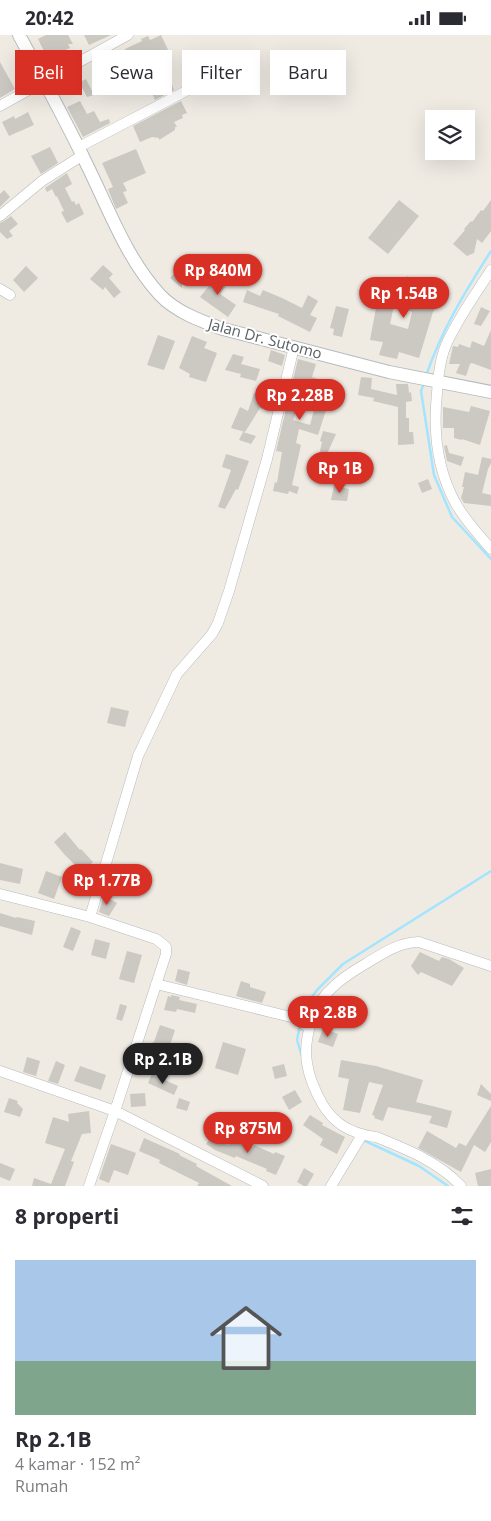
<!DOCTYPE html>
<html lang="id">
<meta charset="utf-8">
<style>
:root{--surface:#fff;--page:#f2f2f3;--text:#2b2b33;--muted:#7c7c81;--line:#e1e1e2;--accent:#d93025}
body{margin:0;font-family:"Open Sans",sans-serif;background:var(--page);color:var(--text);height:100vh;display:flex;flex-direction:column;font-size:19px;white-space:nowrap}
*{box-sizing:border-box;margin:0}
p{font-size:16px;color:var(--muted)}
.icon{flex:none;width:28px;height:28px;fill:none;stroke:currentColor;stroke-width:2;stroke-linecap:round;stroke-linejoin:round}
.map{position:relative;height:1151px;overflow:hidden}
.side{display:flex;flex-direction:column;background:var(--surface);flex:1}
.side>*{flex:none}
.guide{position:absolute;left:15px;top:15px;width:461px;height:45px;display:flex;gap:10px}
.controls{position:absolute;left:425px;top:75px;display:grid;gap:10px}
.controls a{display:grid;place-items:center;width:50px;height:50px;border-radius:0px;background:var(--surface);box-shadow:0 5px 20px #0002;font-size:25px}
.price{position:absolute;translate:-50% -42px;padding:0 11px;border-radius:18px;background:var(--accent);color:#fff;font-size:16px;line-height:32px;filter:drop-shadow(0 1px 2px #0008)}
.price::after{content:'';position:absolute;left:50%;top:30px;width:15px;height:11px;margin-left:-8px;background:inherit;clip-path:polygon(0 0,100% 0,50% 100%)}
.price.selected{background:#222;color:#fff}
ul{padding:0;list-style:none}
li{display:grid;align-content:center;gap:10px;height:265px;padding:0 15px}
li+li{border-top:1px solid var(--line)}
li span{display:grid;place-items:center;height:155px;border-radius:0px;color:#555}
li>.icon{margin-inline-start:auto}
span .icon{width:90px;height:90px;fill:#fffc;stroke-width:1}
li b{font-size:21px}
h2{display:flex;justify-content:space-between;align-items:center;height:60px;padding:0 15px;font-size:21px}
.tag{padding:0 18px;border-radius:0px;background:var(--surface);box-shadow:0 5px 20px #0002;font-size:18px;line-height:45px}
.tag.selected{background:var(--accent);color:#fff}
.status{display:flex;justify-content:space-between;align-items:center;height:35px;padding:0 25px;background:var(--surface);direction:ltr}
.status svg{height:14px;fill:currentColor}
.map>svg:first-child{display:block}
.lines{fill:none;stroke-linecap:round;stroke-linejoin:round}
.stream{stroke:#a3e5ff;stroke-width:2.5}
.building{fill:#ccc8c2;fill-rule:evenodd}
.minor-casing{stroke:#b6babe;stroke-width:11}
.tertiary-casing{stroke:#b6babe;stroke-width:14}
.minor{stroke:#fff;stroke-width:10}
.tertiary{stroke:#fff;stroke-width:12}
.labels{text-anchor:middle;stroke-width:4;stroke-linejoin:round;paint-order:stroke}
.street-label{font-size:15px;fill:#5b6165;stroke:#fff}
</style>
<div class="status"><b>20:42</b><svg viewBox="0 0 49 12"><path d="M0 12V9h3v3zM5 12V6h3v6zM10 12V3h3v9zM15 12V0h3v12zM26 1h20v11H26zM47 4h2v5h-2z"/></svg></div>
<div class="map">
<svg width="491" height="1151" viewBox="0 0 491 1151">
<rect width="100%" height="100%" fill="#efebe3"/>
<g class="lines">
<path class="stream" d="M426 341C441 296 466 255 491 216
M424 348 421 356 434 440 452 482 491 524
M300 984 302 975 317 955 343 929 491 836
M300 990 297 1005 302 1021
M363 1105 419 1131 448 1151"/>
</g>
<path class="building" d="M46 0H68L73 9H68L70 13 52 21 56 32 48 36 39 20 45 18 38 4Z
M84 0H111L89 10Z
M161 0 170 19 156 26 152 18 138 24 140 27 133 31 125 14 142 6 141 4 148 1 150 5Z
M103 24 104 28 108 26 114 39 104 44 96 27Z
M0 27 15 54 0 63Z
M77 36 82 46 86 44 94 60 87 62 80 49 60 59 55 49Z
M158 44 161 51 171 47 174 55 155 65 148 48Z
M80 66 87 79 94 76 100 87 109 84 110 88 83 102 67 72Z
M181 66 187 78 182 80 183 83 174 87 177 92H175V95L159 105V103L152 102 140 107 133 91Z
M28 77 34 90 9 101 2 87 14 81 15 84Z
M50 112 58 128 41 139 31 121Z
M136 114 146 138 123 148 127 156 123 157 128 168 116 174 108 154 113 152 102 128Z
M67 138 72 149 65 153 72 167 74 166 76 170 79 168 84 179 67 188 61 177 64 176 57 161 56 162 52 154 47 157 45 153Z
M4 155 10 162 0 172V159Z
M399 165 419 181 388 219 368 203Z
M491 165V196L482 208 477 204 474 218 467 221 453 209 465 195 464 194 471 186 472 187 481 175 483 176Z
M11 181 18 189 9 196 13 201 7 204 0 197V188L4 186Z
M103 230 113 239 109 243 121 257 114 263 105 252 103 255 90 244Z
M186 230 192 235 182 249V253L170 243 179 232 180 237Z
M26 231 38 243 24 257 13 245Z
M218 240 229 247 220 259 236 270 228 282 200 262Z
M407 241 444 259 433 277 419 323 399 317 397 324 379 320 383 307 370 305 379 257 380 255 400 260ZM395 266 412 277 408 294 390 289Z
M247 255 260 261 263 255 282 263 302 273 308 260 318 266 310 280 317 283 310 297 278 281 279 279 243 267Z
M336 271 349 274 342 302 333 300 334 294 330 293Z
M481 272 490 276 481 291 474 289Z
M491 295V335L472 328 470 329 466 341 456 338 460 329H449L453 311 458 312 459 309 470 313 472 306 484 311Z
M158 300 175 306 164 335 147 330Z
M192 301 207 307 204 313 217 318 206 347 189 342 190 339 179 333Z
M271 315 285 320 282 331 268 326Z
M233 319 244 322 241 329 260 334 256 346 240 342 241 339 225 335Z
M298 324 316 329 312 342 330 348 324 364 329 366 318 400 299 394 296 408 301 410 292 450 299 452 297 459 289 456 288 459 273 456 275 447 277 448 282 417 276 416ZM299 369 314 375 310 390 293 385Z
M361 342 372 343 371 354 397 360 396 349H408L409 358 411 357 412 366 406 367V383H409V397H413L414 409 398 410V372L373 366 374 363 358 360Z
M254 358 268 361 263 374 260 373 245 397 231 393 240 372 248 376Z
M471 371 490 376 480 410 462 404V405L454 403V393H443V372L469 377Z
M323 396 336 399 327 419 332 420 329 433 317 429 322 407 320 406Z
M243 397 256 401 251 409 239 405Z
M447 410 449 418 464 422 461 431 447 426 444 411Z
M226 419 249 426 238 455 236 454 225 474 218 472 231 435 222 432Z
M482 422 491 424V428L488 434 482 458 491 460V471L464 468 461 463 464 452H462L465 437 478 440Z
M428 444 432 454 422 458 418 448Z
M334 451 349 454 347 466 331 465Z
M111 672 129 676 125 692 107 688Z
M65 797 80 815 81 814 93 827 82 837 64 819 54 807Z
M0 828 23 834 20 849 0 845Z
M76 835 86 846 79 853 68 842Z
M46 836 62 842 54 864 38 858Z
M105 861 117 868 109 881 99 877 103 863 104 864Z
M0 878 16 883 17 882 35 886 32 900 0 891Z
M71 892 81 896 73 916 63 912Z
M95 904 110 908 106 924 91 920Z
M127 916 142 920 134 948 119 944Z
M420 917 439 926 442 922 449 924 464 933 452 951 421 937 418 940 411 931Z
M178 934 190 937 187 950 175 946Z
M241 946 250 949V952L266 957 262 968 236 961Z
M171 960 180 962 179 965 197 969 195 978 177 974 176 977 164 975 168 961 171 962Z
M120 969 127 971 122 986 116 984Z
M160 990 175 995 171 1007 160 1028 153 1025 155 1020 148 1016 153 1007H154Z
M323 993 338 999 333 1012 318 1007Z
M223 1007 246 1014 238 1040 215 1033Z
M27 1022 40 1026 36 1041 23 1037Z
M341 1025 376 1031 423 1045 416 1067 452 1076 447 1093 429 1088 432 1081 388 1072 383 1086 374 1083 375 1081 372 1080 383 1050 369 1047 360 1078 343 1075 349 1044 338 1042Z
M56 1026 65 1030 58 1049 48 1046Z
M284 1029 287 1041 275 1044 272 1032Z
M80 1031 106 1040 101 1055 74 1046Z
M152 1039 178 1051 174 1060 148 1048Z
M481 1049 491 1059V1066L477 1060Z
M295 1055 302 1067 289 1075 282 1062Z
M145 1058 146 1071 131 1072 130 1059Z
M9 1063 18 1066 17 1068 23 1074 20 1082 4 1077Z
M179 1063 190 1067 187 1076 176 1073Z
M491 1071V1107L485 1117 474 1110 461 1137 418 1113 427 1096 456 1113 459 1108 466 1111Z
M89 1076 91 1098 82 1099 71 1126 74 1127 65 1151H32L34 1143 51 1149 65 1114 45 1108 53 1082 69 1087 68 1079Z
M310 1080 323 1088 322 1090 345 1102 337 1119 320 1110 323 1104 303 1090Z
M213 1099 228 1110 231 1104 253 1112 254 1110 274 1119 275 1117 285 1121 276 1140 266 1136 267 1134 236 1121 235 1123 215 1115 206 1109Z
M144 1103 180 1119 179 1120 197 1129 196 1131 232 1151H197L199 1148 159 1128 160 1125 139 1116Z
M111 1109 136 1118 128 1140 114 1135 109 1148 99 1144Z
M0 1128 15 1134 10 1146 0 1142Z
M304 1133 314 1139 307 1151H304L297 1147Z
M491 1134V1151H478L475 1138Z"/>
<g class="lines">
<g class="minor-casing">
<path id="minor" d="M0 71 128 0
M79 112 188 55
M0 181 42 146 83 120
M491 235C475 260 458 283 446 310 440 324 438 343 437 358 433 396 437 435 456 469 465 485 479 500 491 514
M0 254 10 260
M0 859 90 882 138 721 177 639 212 599 218 588 229 556 267 424 294 312
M156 949 295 983 309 993
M0 1036 115 1076 263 1151
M89 1151 115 1076 166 919V912L156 904 90 882
M331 1151 362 1100
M461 1151C439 1127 406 1114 376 1102 372 1101 366 1101 362 1099 346 1095 332 1085 323 1070 316 1058 309 1042 307 1028 303 1003 314 968 333 952 343 942 355 935 367 928 383 918 400 907 419 907L491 931"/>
</g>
<g class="tertiary-casing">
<path id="tertiary" d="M19 0C42 42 65 84 86 128 108 172 126 223 160 260 176 277 201 286 223 294L389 337 491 357"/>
</g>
<use href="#minor" class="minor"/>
<use href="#tertiary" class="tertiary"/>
</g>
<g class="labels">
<g class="street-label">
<text transform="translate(265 304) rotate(15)" y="5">Jalan Dr. Sutomo</text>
</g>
</g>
</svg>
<div class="controls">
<a><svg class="icon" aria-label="layers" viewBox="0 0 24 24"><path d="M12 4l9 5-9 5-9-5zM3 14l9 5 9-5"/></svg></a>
</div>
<b class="price" style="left:218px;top:261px">Rp 840M</b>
<b class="price" style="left:404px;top:284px">Rp 1.54B</b>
<b class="price" style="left:300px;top:386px">Rp 2.28B</b>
<b class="price" style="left:340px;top:459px">Rp 1B</b>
<b class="price" style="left:107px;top:871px">Rp 1.77B</b>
<b class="price" style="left:328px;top:1003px">Rp 2.8B</b>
<b class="price selected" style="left:163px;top:1050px">Rp 2.1B</b>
<b class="price" style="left:248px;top:1119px">Rp 875M</b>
<div class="guide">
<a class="tag selected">Beli</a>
<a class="tag">Sewa</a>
<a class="tag">Filter</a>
<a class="tag">Baru</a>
</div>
</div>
<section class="side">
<h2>8 properti<svg class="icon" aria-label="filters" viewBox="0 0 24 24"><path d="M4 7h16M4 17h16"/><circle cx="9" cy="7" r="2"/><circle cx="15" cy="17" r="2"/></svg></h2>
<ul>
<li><span style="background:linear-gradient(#a9c7e8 65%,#7fa58c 0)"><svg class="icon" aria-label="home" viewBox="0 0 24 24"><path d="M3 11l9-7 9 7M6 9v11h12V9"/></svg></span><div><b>Rp 2.1B</b><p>4 kamar · 152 m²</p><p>Rumah</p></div></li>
</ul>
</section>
